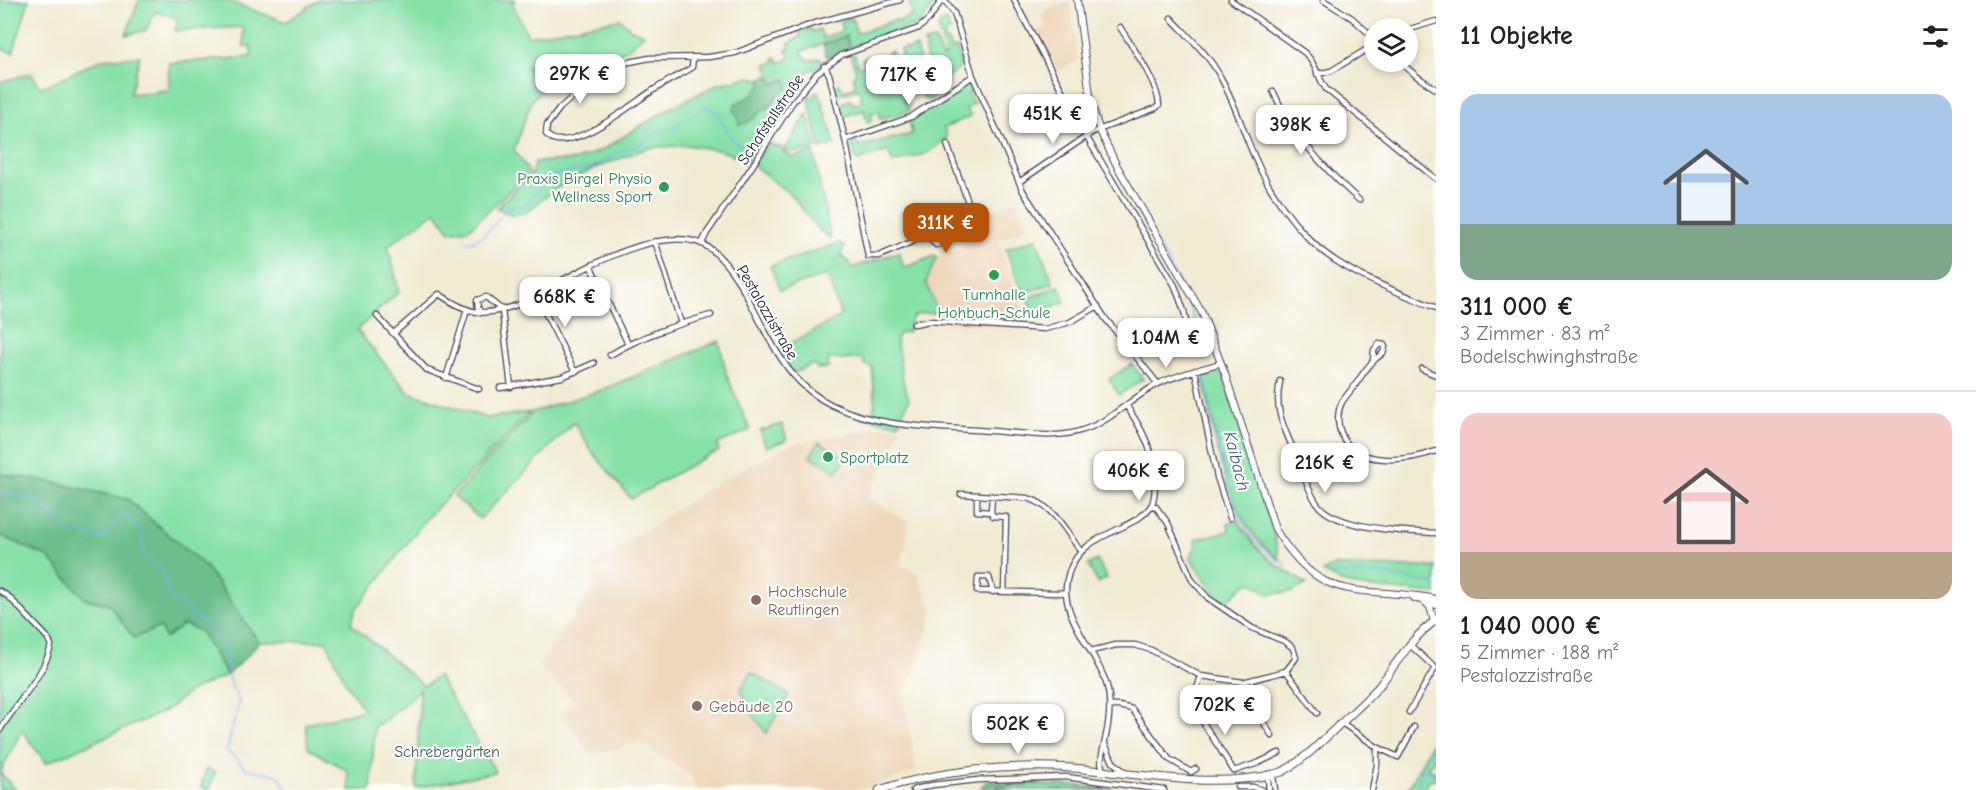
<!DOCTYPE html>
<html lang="de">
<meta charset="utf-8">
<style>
:root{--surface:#fff;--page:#f6f6f6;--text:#202124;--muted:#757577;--line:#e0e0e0;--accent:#b45309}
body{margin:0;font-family:"Comic Neue",sans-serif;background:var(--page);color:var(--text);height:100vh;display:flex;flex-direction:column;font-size:22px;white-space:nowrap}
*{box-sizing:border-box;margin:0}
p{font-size:20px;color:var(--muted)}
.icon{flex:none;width:33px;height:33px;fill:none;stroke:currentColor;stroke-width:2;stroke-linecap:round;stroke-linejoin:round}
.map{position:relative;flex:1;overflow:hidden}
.drawer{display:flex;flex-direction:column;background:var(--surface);width:540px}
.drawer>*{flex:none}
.buttons{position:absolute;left:1364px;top:18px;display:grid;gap:12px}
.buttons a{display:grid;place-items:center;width:54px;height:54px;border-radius:50%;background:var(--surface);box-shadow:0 3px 9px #0003;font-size:30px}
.price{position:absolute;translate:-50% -51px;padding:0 14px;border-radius:12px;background:#fff;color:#222;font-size:20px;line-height:39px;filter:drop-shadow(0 2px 3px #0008)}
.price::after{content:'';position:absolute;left:50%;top:36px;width:18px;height:14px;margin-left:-9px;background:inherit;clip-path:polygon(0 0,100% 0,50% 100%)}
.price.on{background:var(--accent);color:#fff}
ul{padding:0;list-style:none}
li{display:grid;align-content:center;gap:12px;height:318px;padding:0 24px}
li+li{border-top:2px solid var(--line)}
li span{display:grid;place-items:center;height:186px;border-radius:18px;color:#555}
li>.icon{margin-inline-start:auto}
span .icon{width:108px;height:108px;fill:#fffc;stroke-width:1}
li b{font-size:26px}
h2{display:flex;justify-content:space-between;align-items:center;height:72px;padding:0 24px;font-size:26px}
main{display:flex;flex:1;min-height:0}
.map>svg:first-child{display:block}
.built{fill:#eed7bb}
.green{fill:#86e1a7;stroke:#548271;stroke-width:1.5}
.forest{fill:#6cbf8c;stroke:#477064;stroke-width:1.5}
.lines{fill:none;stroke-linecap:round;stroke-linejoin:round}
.stream{stroke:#7baee8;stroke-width:1.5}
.minor-casing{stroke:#414052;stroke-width:7}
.tertiary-casing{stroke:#414052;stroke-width:8}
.secondary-casing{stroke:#414052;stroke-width:9}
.minor{stroke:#fff;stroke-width:4.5}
.tertiary{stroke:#fff;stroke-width:6}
.secondary{stroke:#fff;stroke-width:7}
.leisure-dot{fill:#2e9e5b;stroke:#fff;stroke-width:2}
.education-dot{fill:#8d6e63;stroke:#fff;stroke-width:2}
.labels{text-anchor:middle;stroke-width:4.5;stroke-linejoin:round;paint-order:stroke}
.street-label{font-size:16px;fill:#22223b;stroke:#fff}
.leisure-label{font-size:16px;fill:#27864d;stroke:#fff;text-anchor:end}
.education-label{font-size:16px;fill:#785e54;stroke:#fff;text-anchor:start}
.park-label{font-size:16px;fill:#405b5b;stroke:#fff}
.water-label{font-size:18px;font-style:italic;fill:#465a80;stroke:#fff}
</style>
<main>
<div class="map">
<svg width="1436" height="790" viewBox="0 0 1436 790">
<rect width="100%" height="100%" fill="#fff"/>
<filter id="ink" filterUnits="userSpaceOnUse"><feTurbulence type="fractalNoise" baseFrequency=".0167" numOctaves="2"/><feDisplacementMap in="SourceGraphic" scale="12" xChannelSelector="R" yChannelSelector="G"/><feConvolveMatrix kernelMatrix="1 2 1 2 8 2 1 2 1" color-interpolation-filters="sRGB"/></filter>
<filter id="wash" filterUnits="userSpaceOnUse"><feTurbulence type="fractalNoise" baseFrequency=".008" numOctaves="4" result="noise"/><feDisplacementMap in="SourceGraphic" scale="24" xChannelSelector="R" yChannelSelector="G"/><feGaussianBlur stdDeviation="1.35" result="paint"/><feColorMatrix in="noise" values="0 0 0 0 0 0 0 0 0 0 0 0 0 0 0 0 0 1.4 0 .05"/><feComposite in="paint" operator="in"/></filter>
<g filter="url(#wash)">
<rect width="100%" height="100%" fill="#f1ebd3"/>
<path class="built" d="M1070 0 1078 61 1057 71 1036 32 1047 26 1042 14Z
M1015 200 1028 227 998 240 1001 252 1031 329 945 322 926 282 937 257 964 248 956 228Z
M886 426 901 428 888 462 869 492 870 499 909 522 902 565 918 574 933 612 916 669 902 693 917 771 860 790H696L691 775 639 742 592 755 561 715 571 699 539 666 592 589 589 567 720 481 792 444Z"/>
<path class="green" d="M0 0H29L13 53 0 48Z
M139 0H225L286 22 318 0H516L512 2 528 36 620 19 631 29 644 34 629 48 599 63 571 61 555 79 525 66 543 89 532 100 514 150 529 172 469 229 450 232 436 211 388 246 399 292 357 330 408 392 487 418 530 412 427 518 356 609 351 624 424 686 438 676 496 772 416 788 420 690 383 722 375 725 371 790H349L348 771 308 748 306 724 364 710 347 685 326 641 259 642 206 567 127 499 47 481 0 474V82L31 73 41 88 102 59 140 56 130 94 169 90V63L251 57V46L244 47 243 27 175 31 178 18 155 12 146 30 126 35Z
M913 0H934L935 2 924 18 916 25 850 47 846 36 802 51 806 59 812 60 820 58 823 62 813 70 810 69 776 120 756 160 769 143 778 148 779 146 785 149 807 114 816 148 795 152 782 151 793 158 813 151 831 239 818 229 791 195 753 165 723 151 687 145 648 148 595 168 560 186 525 213 512 215 497 208 532 173 535 162 577 160 602 150 665 111 718 84 749 77 770 81 774 90 788 81 787 79 773 84 766 65 775 62 774 58 777 57 780 63 790 58 786 50 790 48 788 44 801 36 799 32 810 28 812 32 820 29 823 38 842 31 840 21 852 18 857 33 896 20 897 22 913 15 909 1Z
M947 21 950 31 944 34 946 41H948L951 50 957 48 962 66 935 86 936 95 930 100 925 99 922 94 931 90 928 73 920 74 924 92 903 95 906 104 908 103 909 111 880 119 879 112 871 113 872 121 867 122 864 110 842 117 840 104 851 100 853 104 862 101 859 89 837 95 835 86 840 84 843 91 856 86 853 76 856 73 851 56 855 54 858 67 864 65 862 59 871 56 874 64 889 61 887 52 892 51 894 59 902 57 900 49 905 48 906 50 917 47 920 64 927 62 924 42 935 40 942 57 946 55 938 28 941 23Z
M969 82 973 90 968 94 974 103 966 109 971 116 944 128 947 138 927 153 893 163 888 151 857 161 851 143 857 142 859 146 912 134 909 120Z
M819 91 835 144 820 149 808 96H811L812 99 815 98 814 93Z
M1036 238 1053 283 1022 294 1006 249Z
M839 243 845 247 840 255 850 263 852 268 899 252 904 268 934 256 937 257 926 282 938 313C920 313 910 310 908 332L900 333 896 338 903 381 909 399 898 424 872 419 875 400 872 367 864 365 863 358 841 360 829 358 828 368 818 369 813 364 796 372 789 371 777 354 786 346 841 316 827 275 780 290 770 266Z
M1059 286 1065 302 1033 314 1027 298Z
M719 341 727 376 750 430 717 444 719 451 701 459 631 499 590 449 574 422 480 519 454 496 533 412 599 391Z
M1132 364 1143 379 1119 395 1109 379Z
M1209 371 1222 373 1273 531 1280 560C1223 518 1217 443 1203 379Z
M782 424 787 440 766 447 760 431Z
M819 442 846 458 837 472 810 456Z
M1237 519C1258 554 1273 564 1307 584L1292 592 1269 594 1251 582 1244 585 1226 602 1211 588 1190 557 1196 546V539L1229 531 1228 524Z
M0 535 48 557 85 599 109 604 134 638 160 627 166 638 183 624 200 631 227 675 189 692 167 710 46 763 22 730 0 773 16 790H0Z
M1097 560 1107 578 1098 583 1088 565Z
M1333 566 1436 567V594L1362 587 1342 582 1323 572Z
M751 672 789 695 766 733 750 711 741 689Z
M1436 738V756L1428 767 1431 770 1436 771V779L1429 780 1425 790H1407C1417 774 1425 756 1433 739Z
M206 769 215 772 209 790 201 787Z
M1024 784 1078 786 1114 790H998L997 788Z"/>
<path class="forest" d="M846 36 850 47 827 58 823 45Z
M767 76 771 78 773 84 785 80 788 81V88C771 96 779 99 768 108 766 110 762 110 760 113 753 119 749 123 739 125L737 114 734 112 735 104 754 95 756 89 762 86V78Z
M0 474 47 481 127 499 206 567 259 642 247 656 227 675 200 631 184 624 165 638 160 627 134 638 109 604 85 599 48 557 0 535Z
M1017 780 1040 782 1038 785 1030 784 1027 786H998V790H995L992 787 987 789 981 787 986 782H1015Z"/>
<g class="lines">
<path class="stream" d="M669 131 705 106C727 117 720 125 733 140 738 145 747 149 754 154
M1123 187 1128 196
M1134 206C1158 247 1188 288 1198 335
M503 213 506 208 525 205 553 175 591 168 622 151 639 146 655 132H664
M466 242C481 242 491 228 500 217
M1205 378C1214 420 1222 483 1242 521 1252 540 1269 554 1286 566
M0 490 41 502 69 530 103 538 124 513 139 529 145 557 161 570 171 596 223 640 229 680 239 702 227 750 246 769 278 775 287 790
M1332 574H1380L1436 584
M1423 769 1428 773 1436 774
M1419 790C1418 773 1426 758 1436 744"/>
</g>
</g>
<g filter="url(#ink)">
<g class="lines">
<g class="minor-casing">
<path id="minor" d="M944 0 954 13 973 76 1023 191 1105 318 1158 384
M1014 0 1086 136 1175 286 1184 311 1191 347
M1231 0 1305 53C1317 65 1317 76 1326 89L1436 179
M1323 0 1352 18 1374 38
M1171 18C1189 37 1209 55 1221 78 1237 107 1246 141 1261 171 1273 195 1289 218 1308 238 1340 272 1394 290 1436 308
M1407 30 1436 21
M693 58 692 67 690 69C676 77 662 84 649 93 631 105 566 158 546 134L547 125 560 108 603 70 614 65 650 58 709 57 735 53 812 24 900 0
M1400 62 1419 78 1436 89
M824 66 829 74 846 143 868 256H879L942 229 944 236 943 243 936 245 927 236
M1317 74 1331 71 1374 45
M1273 91C1292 134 1324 169 1359 200
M845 140 911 117 973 76
M947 144 972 213
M1019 182 1093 132 1156 108 1159 105C1158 82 1132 47 1120 27
M655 241 681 323
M702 243 707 233 753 165 792 103 817 73 842 55 919 28 929 19 942 0
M591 267 628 344
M536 295 575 372
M502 310 511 387
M481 313 478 308 477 300 486 297 502 310
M377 316 427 370 479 389
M914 324 929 321 1045 329 1070 322 1098 306
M394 333 439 294C472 316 483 317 520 304 562 281 668 213 712 250 737 271 751 305 766 333 783 364 799 389 832 405 881 429 939 427 993 431 1022 433 1055 440 1083 430 1112 421 1133 396 1160 383 1179 374 1201 369 1221 363
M610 355C641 336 676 325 711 315
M1373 360 1374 350 1379 344 1384 345 1385 347 1383 353C1371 361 1364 372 1356 384 1351 390 1346 396 1342 402 1337 412 1337 424 1341 433 1354 468 1408 461 1436 451
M1422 369 1436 375
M1195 371 1217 477 1230 518
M446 378 467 310
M1280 381C1274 410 1283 425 1294 451 1301 469 1307 489 1318 505 1337 529 1406 532 1436 533
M500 388 562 377 594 363
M961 494 1027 498C1051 503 1068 533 1081 552
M977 495V511L991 512 992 496
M991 512 993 516 1006 517 1004 592
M0 591 9 597 47 637 51 645C46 673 15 705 0 730
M993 592 989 577H978L977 591 1058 593 1066 592
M1091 651 1116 645H1135L1151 650 1201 676 1243 682 1286 671 1296 658 1293 648 1286 642 1252 628 1208 598 1192 580 1168 523 1156 507 1152 505
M1286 671 1317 713
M1201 676 1194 698 1195 710 1234 771 1258 763 1279 753
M1243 682 1249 699 1272 736
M1110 706H1119L1132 709 1169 759 1191 772 1196 769
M1409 712 1435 668 1409 644
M1342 723 1377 747 1398 757 1414 727
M1105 744 1113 762 1126 773
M1103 772C1099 760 1103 752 1105 740 1109 723 1112 704 1107 686 1097 649 1054 613 1069 572 1083 530 1137 532 1152 504 1155 497 1155 489 1155 481 1155 452 1142 429 1126 405
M1273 776 1275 790
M1268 778 1269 790
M1238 787H1253L1263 790
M913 790 932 785 978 780 1066 777 1164 790
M1372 790 1377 765V747"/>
</g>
<g class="tertiary-casing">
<path id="tertiary" d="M1077 0 1091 102 1099 129 1117 166 1202 313 1225 374 1275 529C1324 609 1360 584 1436 599
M1414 598 1436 605
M1425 602 1430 607 1434 621"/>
</g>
<g class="secondary-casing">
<path id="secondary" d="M879 790C939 770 1010 764 1072 768 1142 774 1215 790 1282 772 1304 760 1320 743 1338 726 1352 713 1367 700 1380 685 1399 660 1410 639 1436 620"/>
</g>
<use href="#minor" class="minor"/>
<use href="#tertiary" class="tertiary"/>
<use href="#secondary" class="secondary"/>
</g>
</g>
<g class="leisure-dot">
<circle cx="664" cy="187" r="6"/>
<circle cx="994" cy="275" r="6"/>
<circle cx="828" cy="457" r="6"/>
</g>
<g class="education-dot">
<circle cx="756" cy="600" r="6"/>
<circle cx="697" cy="706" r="6"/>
</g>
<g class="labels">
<g class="street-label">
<text transform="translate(770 119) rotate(-56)" y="6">Schafstallstraße</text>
<text transform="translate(768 312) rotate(60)" y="6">Pestalozzistraße</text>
</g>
<g class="leisure-label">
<text x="652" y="184">Praxis Birgel Physio<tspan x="652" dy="18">Wellness Sport</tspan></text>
<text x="994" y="300" text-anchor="middle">Turnhalle<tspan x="994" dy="18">Hohbuch-Schule</tspan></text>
<text x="840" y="463" text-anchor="start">Sportplatz</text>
</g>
<g class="education-label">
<text x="768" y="597">Hochschule<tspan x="768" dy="18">Reutlingen</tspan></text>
<text x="709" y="712">Gebäude 20</text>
</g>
<g class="park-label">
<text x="447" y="757">Schrebergärten</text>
</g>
<g class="water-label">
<text transform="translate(1237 461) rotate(76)" y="6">Kaibach</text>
</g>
</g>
</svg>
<div class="buttons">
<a><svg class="icon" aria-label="layers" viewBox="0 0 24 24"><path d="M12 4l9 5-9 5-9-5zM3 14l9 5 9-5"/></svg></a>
</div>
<b class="price" style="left:580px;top:105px">297K €</b>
<b class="price" style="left:909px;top:106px">717K €</b>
<b class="price" style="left:1053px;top:145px">451K €</b>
<b class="price" style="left:1301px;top:156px">398K €</b>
<b class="price on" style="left:946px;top:254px">311K €</b>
<b class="price" style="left:565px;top:328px">668K €</b>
<b class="price" style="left:1166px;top:369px">1.04M €</b>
<b class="price" style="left:1325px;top:494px">216K €</b>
<b class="price" style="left:1139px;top:502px">406K €</b>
<b class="price" style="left:1225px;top:736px">702K €</b>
<b class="price" style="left:1018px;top:755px">502K €</b>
</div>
<section class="drawer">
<h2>11 Objekte<svg class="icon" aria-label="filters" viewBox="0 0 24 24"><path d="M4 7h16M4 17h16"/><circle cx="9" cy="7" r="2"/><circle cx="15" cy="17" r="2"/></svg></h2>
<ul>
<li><span style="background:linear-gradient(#a9c7e8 70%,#7fa58c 0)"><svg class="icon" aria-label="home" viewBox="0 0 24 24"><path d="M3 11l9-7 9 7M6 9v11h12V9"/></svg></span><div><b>311 000 €</b><p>3 Zimmer · 83 m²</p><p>Bodelschwinghstraße</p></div></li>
<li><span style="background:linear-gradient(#f6c9c9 75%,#b9a48a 0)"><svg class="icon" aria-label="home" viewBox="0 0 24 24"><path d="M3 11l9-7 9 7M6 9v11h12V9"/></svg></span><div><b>1 040 000 €</b><p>5 Zimmer · 188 m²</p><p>Pestalozzistraße</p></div></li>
</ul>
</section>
</main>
